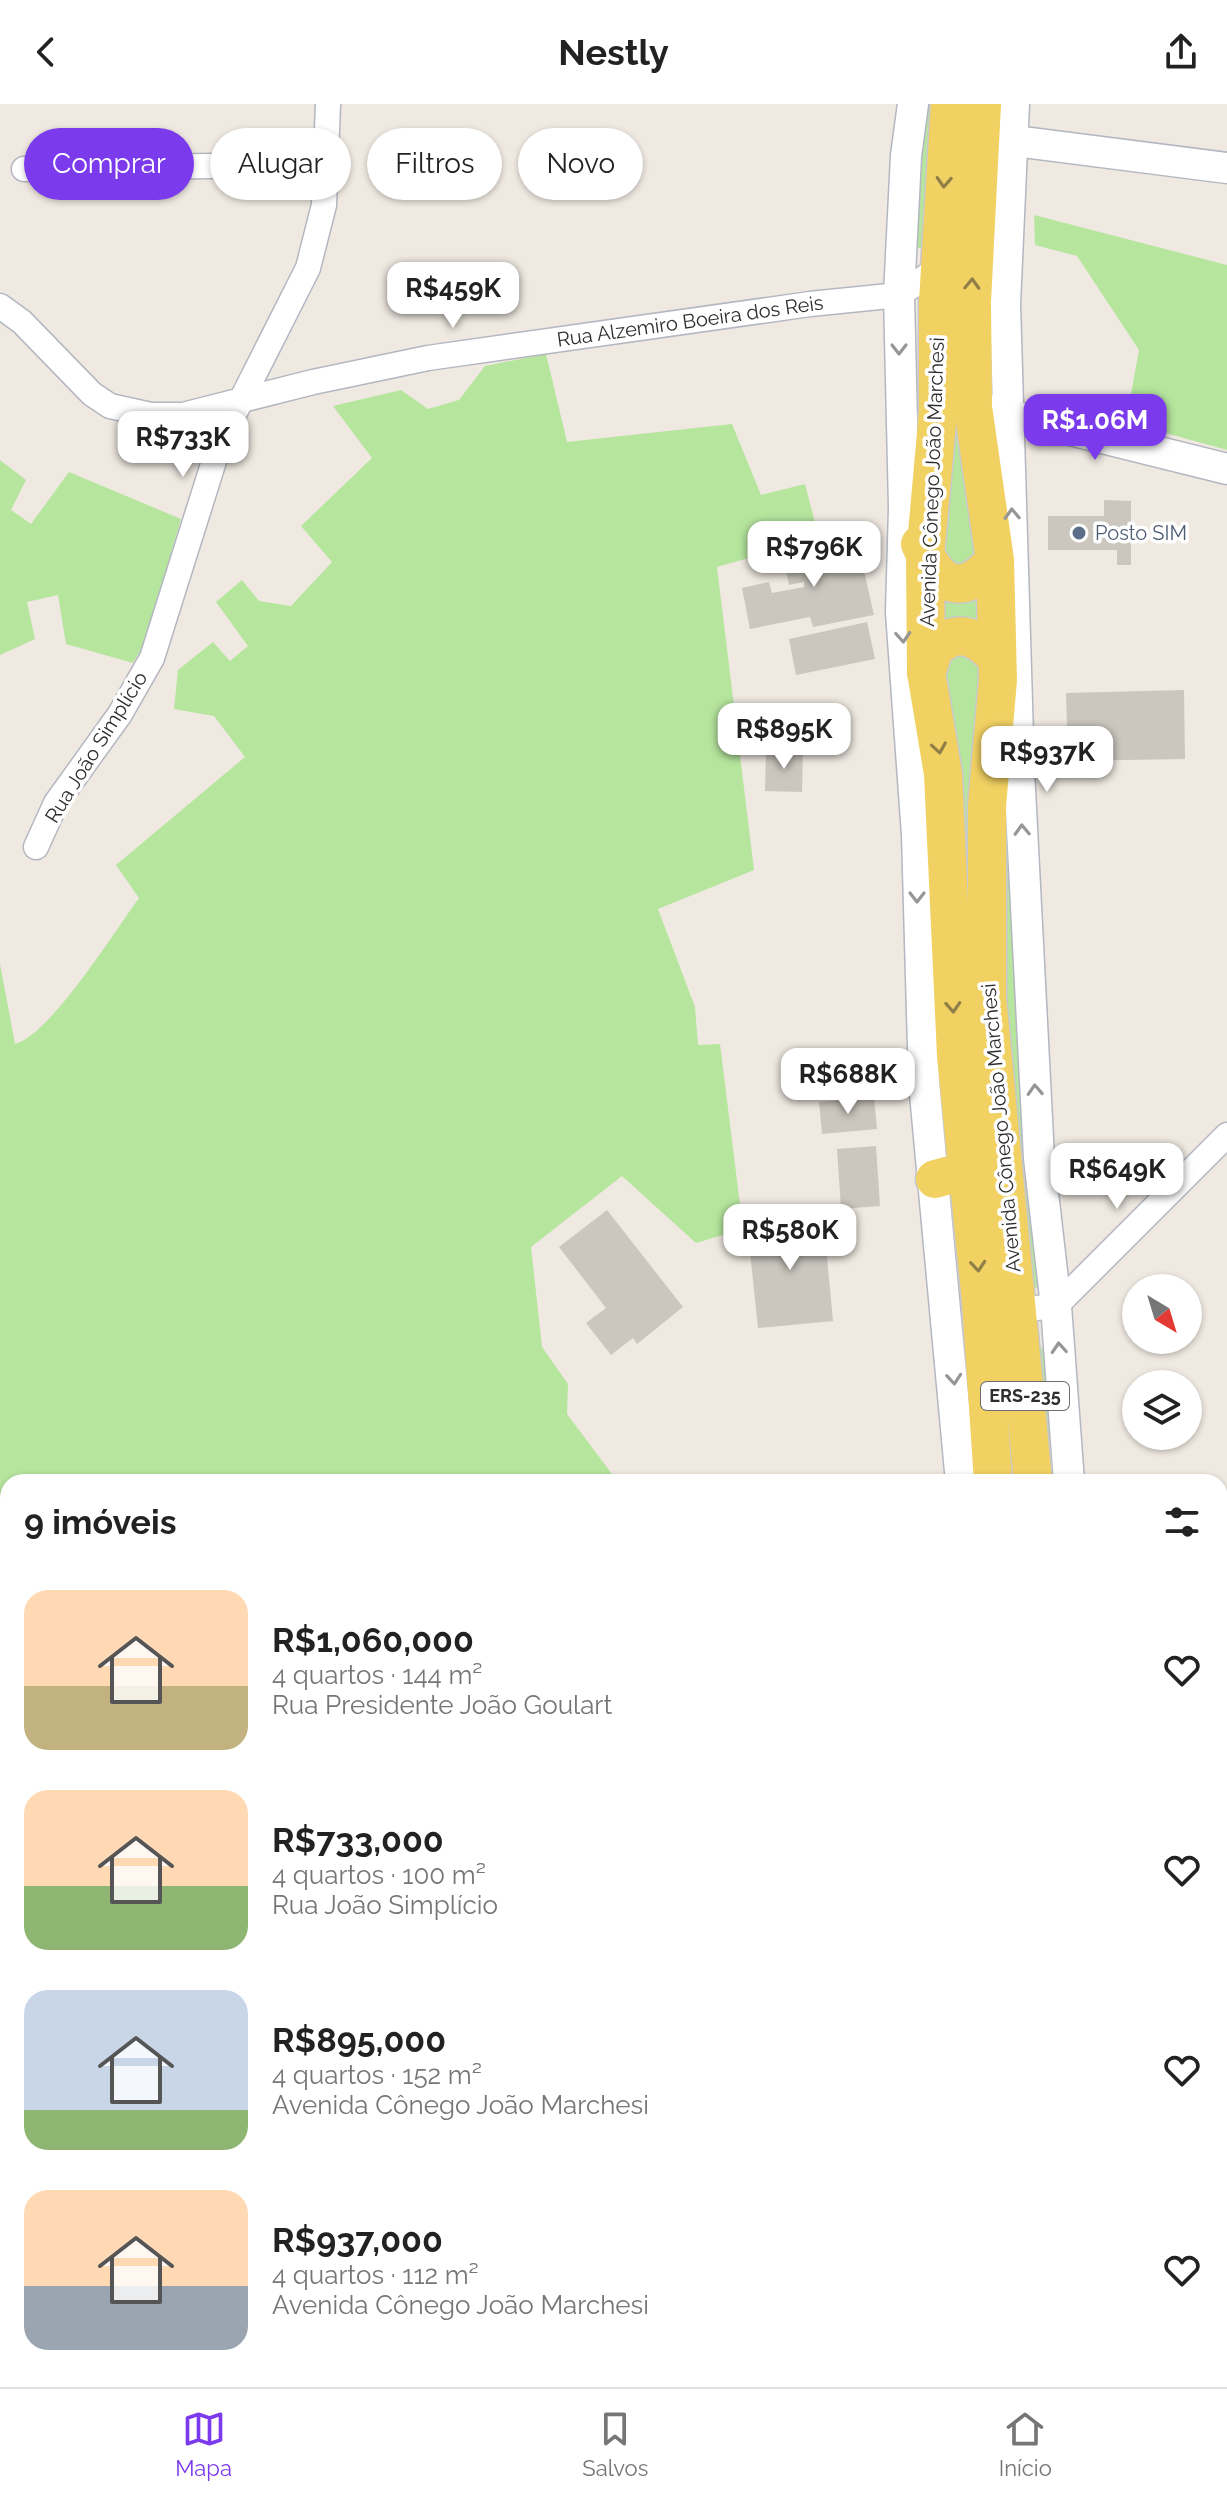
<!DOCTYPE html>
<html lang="pt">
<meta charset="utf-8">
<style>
:root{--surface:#fff;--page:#f6f6f6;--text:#222;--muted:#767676;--line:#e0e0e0;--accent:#7c3aed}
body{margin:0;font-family:Raleway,sans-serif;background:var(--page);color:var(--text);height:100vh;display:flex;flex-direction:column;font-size:30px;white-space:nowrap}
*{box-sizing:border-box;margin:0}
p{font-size:26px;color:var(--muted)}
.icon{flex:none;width:44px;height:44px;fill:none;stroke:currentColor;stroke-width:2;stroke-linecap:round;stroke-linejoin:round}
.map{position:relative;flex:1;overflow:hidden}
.panel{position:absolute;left:0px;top:1370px;width:1228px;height:914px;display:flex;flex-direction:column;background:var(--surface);border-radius:24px 24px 0 0;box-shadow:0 2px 6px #0004}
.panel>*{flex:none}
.hud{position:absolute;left:24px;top:24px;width:800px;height:72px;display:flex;gap:16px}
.needle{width:52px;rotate:142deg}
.fabs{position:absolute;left:1122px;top:1170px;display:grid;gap:16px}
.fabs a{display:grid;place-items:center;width:80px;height:80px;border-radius:50%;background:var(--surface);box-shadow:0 2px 6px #0004;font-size:40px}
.price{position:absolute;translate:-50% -68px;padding:0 18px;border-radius:16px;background:#fff;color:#222;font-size:26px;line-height:52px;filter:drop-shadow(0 2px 4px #0008)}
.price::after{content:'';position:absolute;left:50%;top:48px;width:24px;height:18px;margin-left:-12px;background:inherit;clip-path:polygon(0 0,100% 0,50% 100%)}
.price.selected{background:var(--accent);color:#fff}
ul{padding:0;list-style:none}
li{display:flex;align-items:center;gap:24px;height:200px;padding:0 24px}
li span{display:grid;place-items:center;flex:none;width:224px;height:160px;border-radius:24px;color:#555}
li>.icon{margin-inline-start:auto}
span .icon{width:96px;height:96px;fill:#fffc;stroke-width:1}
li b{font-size:34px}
h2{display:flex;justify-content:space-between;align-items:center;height:96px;padding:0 24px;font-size:34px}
.chip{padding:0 28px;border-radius:36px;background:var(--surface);box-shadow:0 2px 6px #0004;font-size:28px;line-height:72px}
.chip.selected{background:var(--accent);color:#fff}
header{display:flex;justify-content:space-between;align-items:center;height:104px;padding:0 24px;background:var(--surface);font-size:36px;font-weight:700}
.tab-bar{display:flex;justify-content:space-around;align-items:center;height:112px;border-top:2px solid var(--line);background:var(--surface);font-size:22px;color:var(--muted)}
.tab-bar a{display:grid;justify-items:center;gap:4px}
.tab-bar .selected{color:var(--accent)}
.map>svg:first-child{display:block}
.green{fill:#b6e59e}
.building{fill:#cbc7bf}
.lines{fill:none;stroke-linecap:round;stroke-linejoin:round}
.minor-casing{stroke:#b4b7c1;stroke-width:27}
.tertiary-casing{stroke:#b4b7c1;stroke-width:33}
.primary-casing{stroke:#c9c9c9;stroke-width:41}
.minor{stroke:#fff;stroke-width:24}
.tertiary{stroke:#fff;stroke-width:30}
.primary{stroke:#f2d163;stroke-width:38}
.oneway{stroke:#908048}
.oneway2{stroke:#969696}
.service-dot{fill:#5c6f8a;stroke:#fff;stroke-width:3}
.labels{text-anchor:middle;stroke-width:7;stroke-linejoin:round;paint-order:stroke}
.shield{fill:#fff;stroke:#6d6d6d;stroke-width:2}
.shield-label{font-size:18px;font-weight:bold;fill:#2e2e2e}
.street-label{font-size:20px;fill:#2e2e2e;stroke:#fff}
.service-label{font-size:20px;fill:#4e5e75;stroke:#fff;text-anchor:start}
</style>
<header><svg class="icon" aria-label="back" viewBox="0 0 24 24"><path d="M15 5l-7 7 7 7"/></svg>Nestly<svg class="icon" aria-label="share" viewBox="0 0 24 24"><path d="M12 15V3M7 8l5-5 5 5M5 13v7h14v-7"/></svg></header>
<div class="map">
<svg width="1227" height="2283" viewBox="0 0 1227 2283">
<rect width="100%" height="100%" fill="#efe9e1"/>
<path class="green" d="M923 0H941L926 144H915Z
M1034 111 1227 161V346L1126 318 1139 246 1077 152 1035 141Z
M951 115 977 462 942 459Z
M546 250 567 338 732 320 761 391 805 380 819 434 717 463 754 766 658 805 695 903 698 941 720 940 743 1125 696 1139 622 1072 531 1143 542 1243 568 1280 567 1310 618 1378H8V1663L0 1667V860L15 940C51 930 114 828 139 794L116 761 245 653 214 612 174 605 178 566 213 538 230 557 248 542 216 498 242 476 259 497 291 502 332 458 301 422 372 354 333 302 401 286 428 305 459 296 485 262Z
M0 356 26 376 11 406 31 420 69 368 181 415 145 539 133 559 66 540 58 491 27 498 35 535 0 551Z
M985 485 987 522 942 524 937 486Z
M956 544 981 552 1020 1378H1005L939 573Z
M1011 599 1044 1180 1031 1186 1002 938 998 698Z
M1044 1243 1061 1378H1047L1036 1246Z"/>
<path class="building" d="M1104 396 1131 397V461H1117V446H1048V412H1104Z
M857 436 874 511 813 523 810 513 750 525 742 484 769 478 772 489 804 483V478L789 481 783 451Z
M867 518 875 555 796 571 789 535Z
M1184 586 1185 655 1068 657 1066 589Z
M766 646 803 647 802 688 765 687Z
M879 946 882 986 842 989 840 949Z
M874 993 877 1025 822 1030 819 998Z
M876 1042 880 1102 841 1105 837 1045Z
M607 1106 683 1203 637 1240 633 1234 611 1251 586 1219 606 1204 559 1143Z
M823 1111 833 1217 758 1224 747 1119Z
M1220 1481H1227V1551L1220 1552Z"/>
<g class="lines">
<g class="minor-casing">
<path id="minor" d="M24 65 326 60
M0 202 22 218 92 290 110 302 151 311H183L313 278 428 254 810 200 899 191 940 163
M36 743 56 699 120 610 152 554 220 338 308 164 324 101 328 0
M1017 1206 1056 1202 1227 1031
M0 1792 8 1790
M1220 1883 1227 1895
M251 2276 254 2283
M449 2276 452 2283
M1197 2276 1205 2283
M188 2283 207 2276"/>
</g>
<g class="tertiary-casing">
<path id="tertiary" d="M913 0 906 52 899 191 904 404 901 508 917 731 924 979 961 1378
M1014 0 1005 200 1019 666 1039 1054 1056 1202 1069 1378
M992 34 1227 64
M990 306 1227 365
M1220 1826 1227 1823
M1062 2283 1063 2276"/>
</g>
<g class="primary-casing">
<path id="primary" d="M950 0 938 198V307L925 452 926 568 943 670 956 952 981 1197 993 1378
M982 0 972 198 973 303 995 456 998 576 987 702V893L1033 1378
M920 440C939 483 962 495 995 456
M926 570 934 545C958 523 976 532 996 553
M935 1075 969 1066
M1006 2283V2276
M1040 2283V2276"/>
</g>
<use href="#minor" class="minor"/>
<use href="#tertiary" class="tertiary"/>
<use href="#primary" class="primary"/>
</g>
<defs><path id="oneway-chevron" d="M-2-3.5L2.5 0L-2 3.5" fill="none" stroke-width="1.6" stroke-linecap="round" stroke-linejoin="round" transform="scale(2)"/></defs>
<g class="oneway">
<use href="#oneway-chevron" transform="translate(944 78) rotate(93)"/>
<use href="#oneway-chevron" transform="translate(972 180) rotate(-88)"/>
<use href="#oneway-chevron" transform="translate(939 644) rotate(81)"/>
<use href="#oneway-chevron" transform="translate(953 903) rotate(87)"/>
<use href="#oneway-chevron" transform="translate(978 1162) rotate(85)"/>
</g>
<g class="oneway2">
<use href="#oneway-chevron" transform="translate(899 245) rotate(90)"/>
<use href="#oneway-chevron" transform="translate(1012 410) rotate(-92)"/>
<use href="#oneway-chevron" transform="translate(903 533) rotate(86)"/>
<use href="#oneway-chevron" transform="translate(1022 726) rotate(-92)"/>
<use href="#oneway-chevron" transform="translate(917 793) rotate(90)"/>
<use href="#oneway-chevron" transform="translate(1035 986) rotate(-93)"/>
<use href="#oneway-chevron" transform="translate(1059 1244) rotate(-94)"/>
<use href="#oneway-chevron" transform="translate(954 1275) rotate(85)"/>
</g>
<circle class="service-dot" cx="1079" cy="429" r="8"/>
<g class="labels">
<rect class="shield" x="981" y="1278" width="88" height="28" rx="6"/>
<g class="shield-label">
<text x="1025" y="1298">ERS-235</text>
</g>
<g class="street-label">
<text transform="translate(690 217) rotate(-8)" y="7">Rua Alzemiro Boeira dos Reis</text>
<text transform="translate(932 378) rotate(-88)" y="7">Avenida Cônego João Marchesi</text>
<text transform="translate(96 643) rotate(-58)" y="7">Rua João Simplício</text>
<text transform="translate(1001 1024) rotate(-95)" y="7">Avenida Cônego João Marchesi</text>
</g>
<g class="service-label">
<text x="1095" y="436">Posto SIM</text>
</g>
</g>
</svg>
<div class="fabs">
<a><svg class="needle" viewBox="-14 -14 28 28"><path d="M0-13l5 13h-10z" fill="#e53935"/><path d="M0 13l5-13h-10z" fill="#767676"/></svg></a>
<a><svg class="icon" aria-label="layers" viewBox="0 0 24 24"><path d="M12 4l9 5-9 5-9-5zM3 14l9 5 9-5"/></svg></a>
</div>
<b class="price" style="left:453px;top:226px">R$459K</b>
<b class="price selected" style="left:1095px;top:358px">R$1.06M</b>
<b class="price" style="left:183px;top:375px">R$733K</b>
<b class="price" style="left:814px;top:485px">R$796K</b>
<b class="price" style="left:784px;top:667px">R$895K</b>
<b class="price" style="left:1047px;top:690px">R$937K</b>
<b class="price" style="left:848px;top:1012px">R$688K</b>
<b class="price" style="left:1117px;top:1107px">R$649K</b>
<b class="price" style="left:790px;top:1168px">R$580K</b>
<div class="hud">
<a class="chip selected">Comprar</a>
<a class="chip">Alugar</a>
<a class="chip">Filtros</a>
<a class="chip">Novo</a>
</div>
<section class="panel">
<h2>9 imóveis<svg class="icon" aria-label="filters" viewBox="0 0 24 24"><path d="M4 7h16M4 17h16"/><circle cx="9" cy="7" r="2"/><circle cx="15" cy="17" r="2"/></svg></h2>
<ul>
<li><span style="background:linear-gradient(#ffd9b3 60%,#c2b280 0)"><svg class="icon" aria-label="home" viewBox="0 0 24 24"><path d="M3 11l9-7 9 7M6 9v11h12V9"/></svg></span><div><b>R$1,060,000</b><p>4 quartos · 144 m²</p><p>Rua Presidente João Goulart</p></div><svg class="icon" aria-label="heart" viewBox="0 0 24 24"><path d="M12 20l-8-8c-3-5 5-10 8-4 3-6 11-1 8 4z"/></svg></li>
<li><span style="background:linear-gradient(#ffd9b3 60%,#8fb573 0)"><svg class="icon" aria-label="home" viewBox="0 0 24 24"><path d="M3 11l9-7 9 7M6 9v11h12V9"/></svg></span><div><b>R$733,000</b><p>4 quartos · 100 m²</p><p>Rua João Simplício</p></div><svg class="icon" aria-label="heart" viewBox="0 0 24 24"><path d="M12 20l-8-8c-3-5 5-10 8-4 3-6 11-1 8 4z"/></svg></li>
<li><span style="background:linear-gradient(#c9d6e8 75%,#8fb573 0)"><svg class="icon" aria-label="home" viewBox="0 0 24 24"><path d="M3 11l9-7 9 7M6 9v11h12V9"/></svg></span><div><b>R$895,000</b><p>4 quartos · 152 m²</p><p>Avenida Cônego João Marchesi</p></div><svg class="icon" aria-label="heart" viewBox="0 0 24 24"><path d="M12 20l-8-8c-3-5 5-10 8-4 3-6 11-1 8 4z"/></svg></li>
<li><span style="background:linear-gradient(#ffd9b3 60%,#9aa5b1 0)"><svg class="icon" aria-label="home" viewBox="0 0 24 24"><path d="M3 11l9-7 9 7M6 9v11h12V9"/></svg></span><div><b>R$937,000</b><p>4 quartos · 112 m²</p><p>Avenida Cônego João Marchesi</p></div><svg class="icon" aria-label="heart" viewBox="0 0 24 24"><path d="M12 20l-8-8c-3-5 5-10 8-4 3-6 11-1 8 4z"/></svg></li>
</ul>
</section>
</div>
<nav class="tab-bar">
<a class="selected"><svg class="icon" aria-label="map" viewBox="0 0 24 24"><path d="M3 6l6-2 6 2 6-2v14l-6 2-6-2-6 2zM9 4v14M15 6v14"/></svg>Mapa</a>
<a><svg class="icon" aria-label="saved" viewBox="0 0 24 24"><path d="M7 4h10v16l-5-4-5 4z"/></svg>Salvos</a>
<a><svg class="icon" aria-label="home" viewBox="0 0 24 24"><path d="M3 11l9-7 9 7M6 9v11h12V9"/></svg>Início</a>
</nav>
